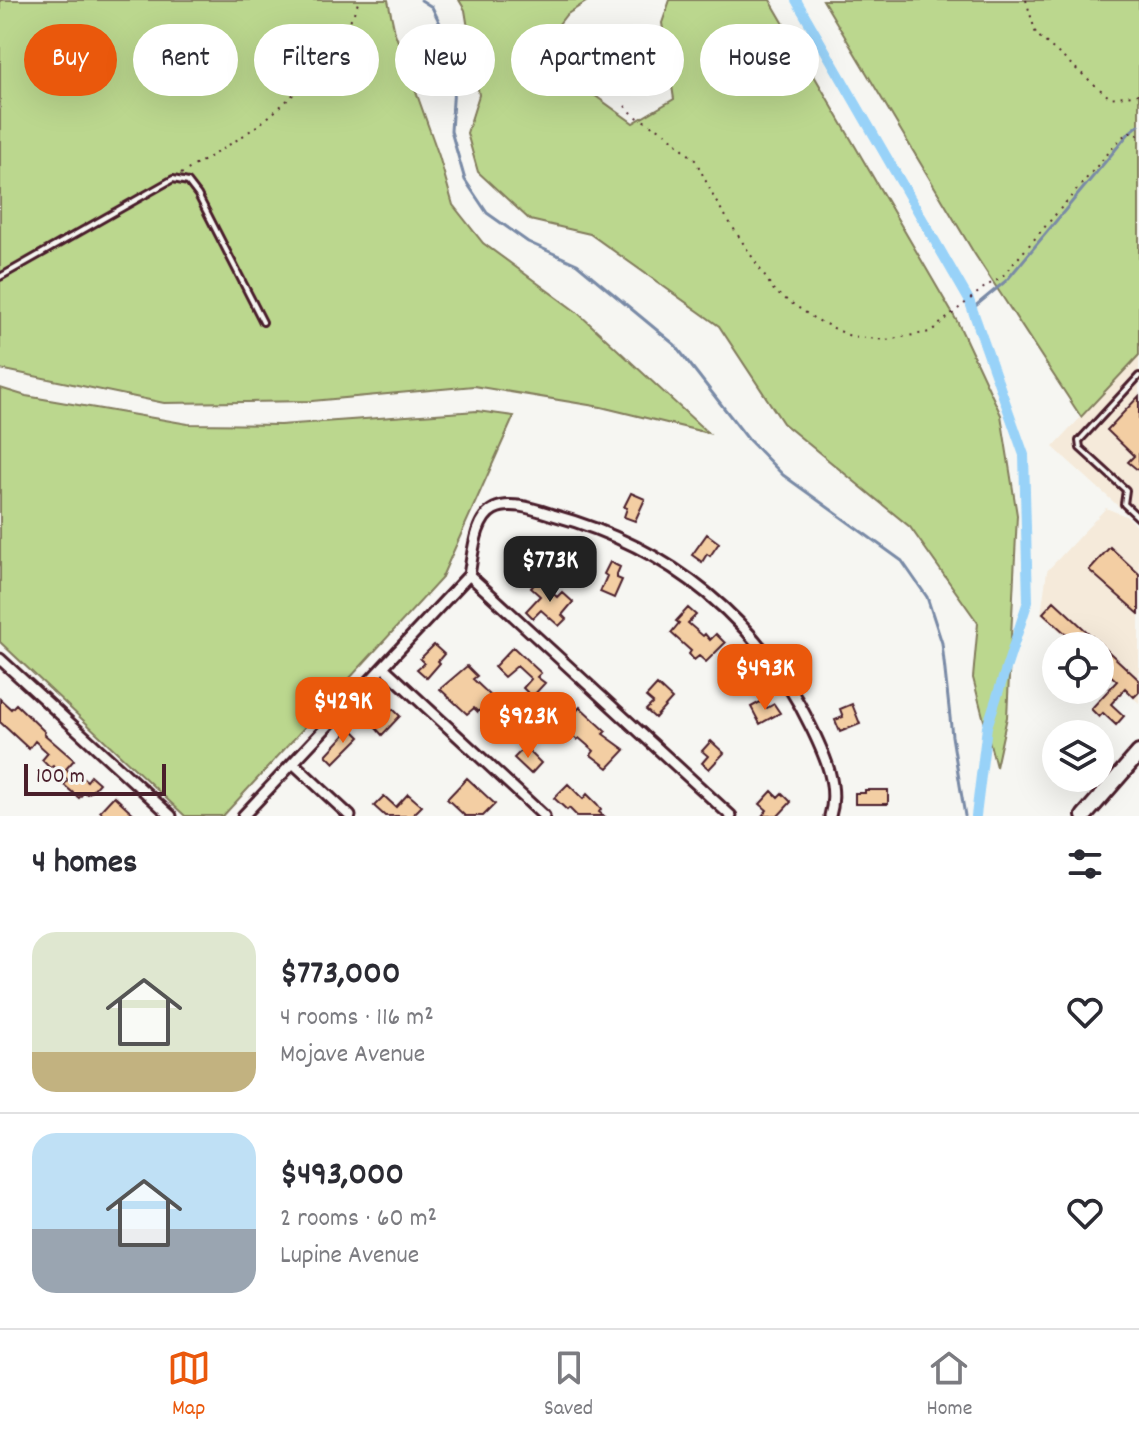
<!DOCTYPE html>
<meta charset="utf-8">
<style>
:root{--surface:#fff;--page:#f7f7f7;--text:#2b2b33;--muted:#7c7c81;--line:#e1e1e2;--accent:#ea580c}
body{margin:0;font-family:Dekko,sans-serif;background:var(--page);color:var(--text);height:100vh;display:flex;flex-direction:column;font-size:30px;white-space:nowrap}
*{box-sizing:border-box;margin:0}
p{font-size:26px;color:var(--muted)}
.icon{flex:none;width:44px;height:44px;fill:none;stroke:currentColor;stroke-width:2;stroke-linecap:round;stroke-linejoin:round}
.map{position:relative;height:816px;overflow:hidden}
.panel{display:flex;flex-direction:column;background:var(--surface);flex:1}
.panel>*{flex:none}
.hud{position:absolute;left:24px;top:24px;width:1092px;height:72px;display:flex;gap:16px}
.tools{position:absolute;left:1042px;top:632px;display:grid;gap:16px}
.tools a{display:grid;place-items:center;width:72px;height:72px;border-radius:50%;background:var(--surface);box-shadow:0 8px 32px #0002;font-size:40px}
.scale{position:absolute;left:24px;bottom:20px;width:142px;box-sizing:border-box;padding-left:8px;border:4px solid #4a1f2b;border-top:0;font-size:22px;line-height:28px;white-space:nowrap;color:#4a1f2b;-webkit-text-stroke:6px #f6f6f2;paint-order:stroke}
.price{position:absolute;translate:-50% -68px;padding:0 18px;border-radius:16px;background:var(--accent);color:#fff;font-size:26px;line-height:52px;filter:drop-shadow(0 2px 4px #0008)}
.price::after{content:'';position:absolute;left:50%;top:48px;width:24px;height:18px;margin-left:-12px;background:inherit;clip-path:polygon(0 0,100% 0,50% 100%)}
.price.current{background:#222;color:#fff}
ul{padding:0;list-style:none}
li{display:flex;align-items:center;gap:24px;height:200px;padding:0 32px}
li+li{border-top:2px solid var(--line)}
li span{display:grid;place-items:center;flex:none;width:224px;height:160px;border-radius:24px;color:#555}
li>.icon{margin-inline-start:auto}
span .icon{width:96px;height:96px;fill:#fffc;stroke-width:1}
li b{font-size:34px}
h2{display:flex;justify-content:space-between;align-items:center;height:96px;padding:0 32px;font-size:34px}
.tag{padding:0 28px;border-radius:36px;background:var(--surface);box-shadow:0 8px 32px #0002;font-size:28px;line-height:72px}
.tag.current{background:var(--accent);color:#fff}
.dock{display:flex;justify-content:space-around;align-items:center;height:112px;border-top:2px solid var(--line);background:var(--surface);font-size:22px;color:var(--muted)}
.dock a{display:grid;justify-items:center;gap:4px}
.dock .current{color:var(--accent)}
.map>svg:first-child{display:block}
.built{fill:#f5eada}
.grass{fill:#bbd78e;stroke:#827b5c;stroke-width:2}
.lines{fill:none;stroke-linecap:round;stroke-linejoin:round}
.stream{stroke:#798aa6;stroke-width:3}
.canal{stroke:#98d2f8;stroke-width:10}
.building{fill:#f3cea3;stroke:#4a1f2b;stroke-width:2}
.service-casing{stroke:#4a1f2b;stroke-width:10}
.minor-casing{stroke:#4a1f2b;stroke-width:15}
.primary-casing{stroke:#4a1f2b;stroke-width:20}
.path{stroke:#4a1f2b;stroke-width:2;stroke-dasharray:2 6;stroke-linecap:butt}
.service{stroke:#f6f6f2;stroke-width:4}
.minor{stroke:#f6f6f2;stroke-width:9}
.primary{stroke:#f6f6f2;stroke-width:14}
</style>
<div class="map">
<svg width="1139" height="816" viewBox="0 0 1139 816">
<rect width="100%" height="100%" fill="#f6f6f2"/>
<filter id="ink" filterUnits="userSpaceOnUse"><feTurbulence type="fractalNoise" baseFrequency=".0125" numOctaves="2"/><feDisplacementMap in="SourceGraphic" scale="16" xChannelSelector="R" yChannelSelector="G"/><feConvolveMatrix kernelMatrix="1 2 1 2 8 2 1 2 1" color-interpolation-filters="sRGB"/></filter>
<g filter="url(#ink)">
<path class="built" d="M1139 355V525L1053 447Z
M1106 508 1128 517 1139 528V703L1100 668V646H1076L1041 614 1047 571Z"/>
<path class="grass" d="M0 0H388L395 33 439 156 453 205 483 243 578 313 708 433 601 407 474 386 312 401 164 403 0 369Z
M459 0H589L566 15 524 69 565 74 633 123 674 99 662 23 670 0H770L958 323 1001 415 1017 515 1007 717 996 767 973 678 978 623 910 527 783 423 719 326 590 234 530 220 478 172 467 133 479 95 465 10Z
M823 0H1139V355L1081 417 974 253Z
M0 388 26 396 188 424 280 425 477 411 514 416 441 579 223 816H185L0 642Z"/>
<g class="lines">
<path class="stream" d="M421 0 432 7 446 36 454 86 451 131 465 180 487 213 528 242 577 264 675 345 748 439 783 475 902 561 927 597 942 643 952 736 965 816
M973 308 1007 280 1130 132 1139 125"/>
<path class="canal" d="M796 0 969 300 1024 455 1028 601 987 727 976 816"/>
</g>
<path class="building" d="M1139 396V471L1128 462 1134 456 1107 430Z
M631 493 645 499 635 521 624 517 627 508 624 507Z
M707 534 719 543 710 556 707 554 702 562 692 555Z
M1110 547 1139 574V614L1089 570Z
M610 562 620 567 617 574V578L622 580 614 598 600 592 607 576 604 574Z
M538 580 557 597 562 592 573 602 562 615 566 619 559 626 541 610 533 618 526 611 540 596 531 588Z
M1054 601 1139 680V692L1134 697 1125 688 1111 704 1124 716 1116 725 1103 713 1099 717 1091 709 1117 681 1100 666V646H1079L1043 613Z
M688 608 696 615 688 623 703 636 705 634 710 640 716 634 725 643 706 662 699 656 694 660 689 654 691 651 671 633 679 623 676 621Z
M434 645 444 654 438 661 440 663 427 678 417 669 424 663 420 659Z
M513 647 541 673 537 677 545 683 532 697 523 688 531 679 517 666 504 677 494 667Z
M467 666 477 676 473 679 492 697 478 712 474 708 467 714 440 689Z
M657 685 672 699 655 718 646 710 653 703 646 697Z
M0 699 11 709 16 704 45 732 44 734 74 760 66 769 77 778 80 775 87 781 91 776 99 783 92 791 87 794 84 792 79 798 64 785 68 780 53 766 50 768 42 760 48 753 35 741 29 749 0 722Z
M762 701 767 708 774 704 780 713 760 724 751 707Z
M852 704 860 724 840 732 835 720 843 717 840 709Z
M378 705 388 714 393 709 400 716 382 735 367 718Z
M580 707 606 731 603 734 625 750 608 768 591 755 594 751 579 738 577 740 568 732 566 734 560 729Z
M351 728 360 737 334 763 326 755Z
M711 741 724 753 709 769 702 763 708 756 702 751Z
M525 747 541 763 531 774 514 758Z
M467 778 495 804 483 816H465L447 799Z
M568 784 583 799 587 794 597 804 601 809 599 812 604 816H577L569 808 567 810 554 798Z
M865 790H888V804H855V793H865Z
M772 791 778 797 782 793 791 802 778 816H762L767 810 760 804Z
M408 794 422 806 412 816H385L374 806 384 796 396 807Z
M114 796 136 816H105L100 811Z"/>
<g class="lines">
<g class="service-casing">
<path id="service" d="M0 277 173 179 188 182 198 195 263 322
M1139 376 1079 441 1080 448 1126 490 1124 504 1139 518"/>
</g>
<g class="minor-casing">
<path id="minor" d="M469 575C473 556 474 519 494 509 511 500 537 510 553 515 670 547 760 620 812 729 825 756 839 786 830 816
M469 575 731 816
M0 659 171 816
M383 667 544 816
M293 763 350 816
M243 816 469 575"/>
</g>
<g class="primary-casing">
<path id="primary" d="M1084 816 1139 753"/>
</g>
<path class="path" d="M1026 0 1036 34 1110 98 1139 94
M625 106 635 116 666 133 696 161 715 200 775 292 815 319 850 336 886 340 930 332 986 286 1001 278 1122 137 1130 132 1139 135
M181 174C205 159 231 145 254 128 293 100 344 45 359 0"/>
<use href="#service" class="service"/>
<use href="#minor" class="minor"/>
<use href="#primary" class="primary"/>
</g>
</g>
</svg>
<div class="tools">
<a><svg class="icon" aria-label="locate" viewBox="0 0 24 24"><circle cx="12" cy="12" r="6"/><path d="M12 2v4M12 18v4M2 12h4M18 12h4"/></svg></a>
<a><svg class="icon" aria-label="layers" viewBox="0 0 24 24"><path d="M12 4l9 5-9 5-9-5zM3 14l9 5 9-5"/></svg></a>
</div>
<div class="scale">100 m</div>
<b class="price current" style="left:550px;top:604px">$773K</b>
<b class="price" style="left:765px;top:712px">$493K</b>
<b class="price" style="left:343px;top:745px">$429K</b>
<b class="price" style="left:528px;top:760px">$923K</b>
<div class="hud">
<a class="tag current">Buy</a>
<a class="tag">Rent</a>
<a class="tag">Filters</a>
<a class="tag">New</a>
<a class="tag">Apartment</a>
<a class="tag">House</a>
</div>
</div>
<section class="panel">
<h2>4 homes<svg class="icon" aria-label="filters" viewBox="0 0 24 24"><path d="M4 7h16M4 17h16"/><circle cx="9" cy="7" r="2"/><circle cx="15" cy="17" r="2"/></svg></h2>
<ul>
<li><span style="background:linear-gradient(#dfe7d0 75%,#c2b280 0)"><svg class="icon" aria-label="home" viewBox="0 0 24 24"><path d="M3 11l9-7 9 7M6 9v11h12V9"/></svg></span><div><b>$773,000</b><p>4 rooms · 116 m²</p><p>Mojave Avenue</p></div><svg class="icon" aria-label="heart" viewBox="0 0 24 24"><path d="M12 20l-8-8c-3-5 5-10 8-4 3-6 11-1 8 4z"/></svg></li>
<li><span style="background:linear-gradient(#bfe0f5 60%,#9aa5b1 0)"><svg class="icon" aria-label="home" viewBox="0 0 24 24"><path d="M3 11l9-7 9 7M6 9v11h12V9"/></svg></span><div><b>$493,000</b><p>2 rooms · 60 m²</p><p>Lupine Avenue</p></div><svg class="icon" aria-label="heart" viewBox="0 0 24 24"><path d="M12 20l-8-8c-3-5 5-10 8-4 3-6 11-1 8 4z"/></svg></li>
</ul>
</section>
<nav class="dock">
<a class="current"><svg class="icon" aria-label="map" viewBox="0 0 24 24"><path d="M3 6l6-2 6 2 6-2v14l-6 2-6-2-6 2zM9 4v14M15 6v14"/></svg>Map</a>
<a><svg class="icon" aria-label="saved" viewBox="0 0 24 24"><path d="M7 4h10v16l-5-4-5 4z"/></svg>Saved</a>
<a><svg class="icon" aria-label="home" viewBox="0 0 24 24"><path d="M3 11l9-7 9 7M6 9v11h12V9"/></svg>Home</a>
</nav>
